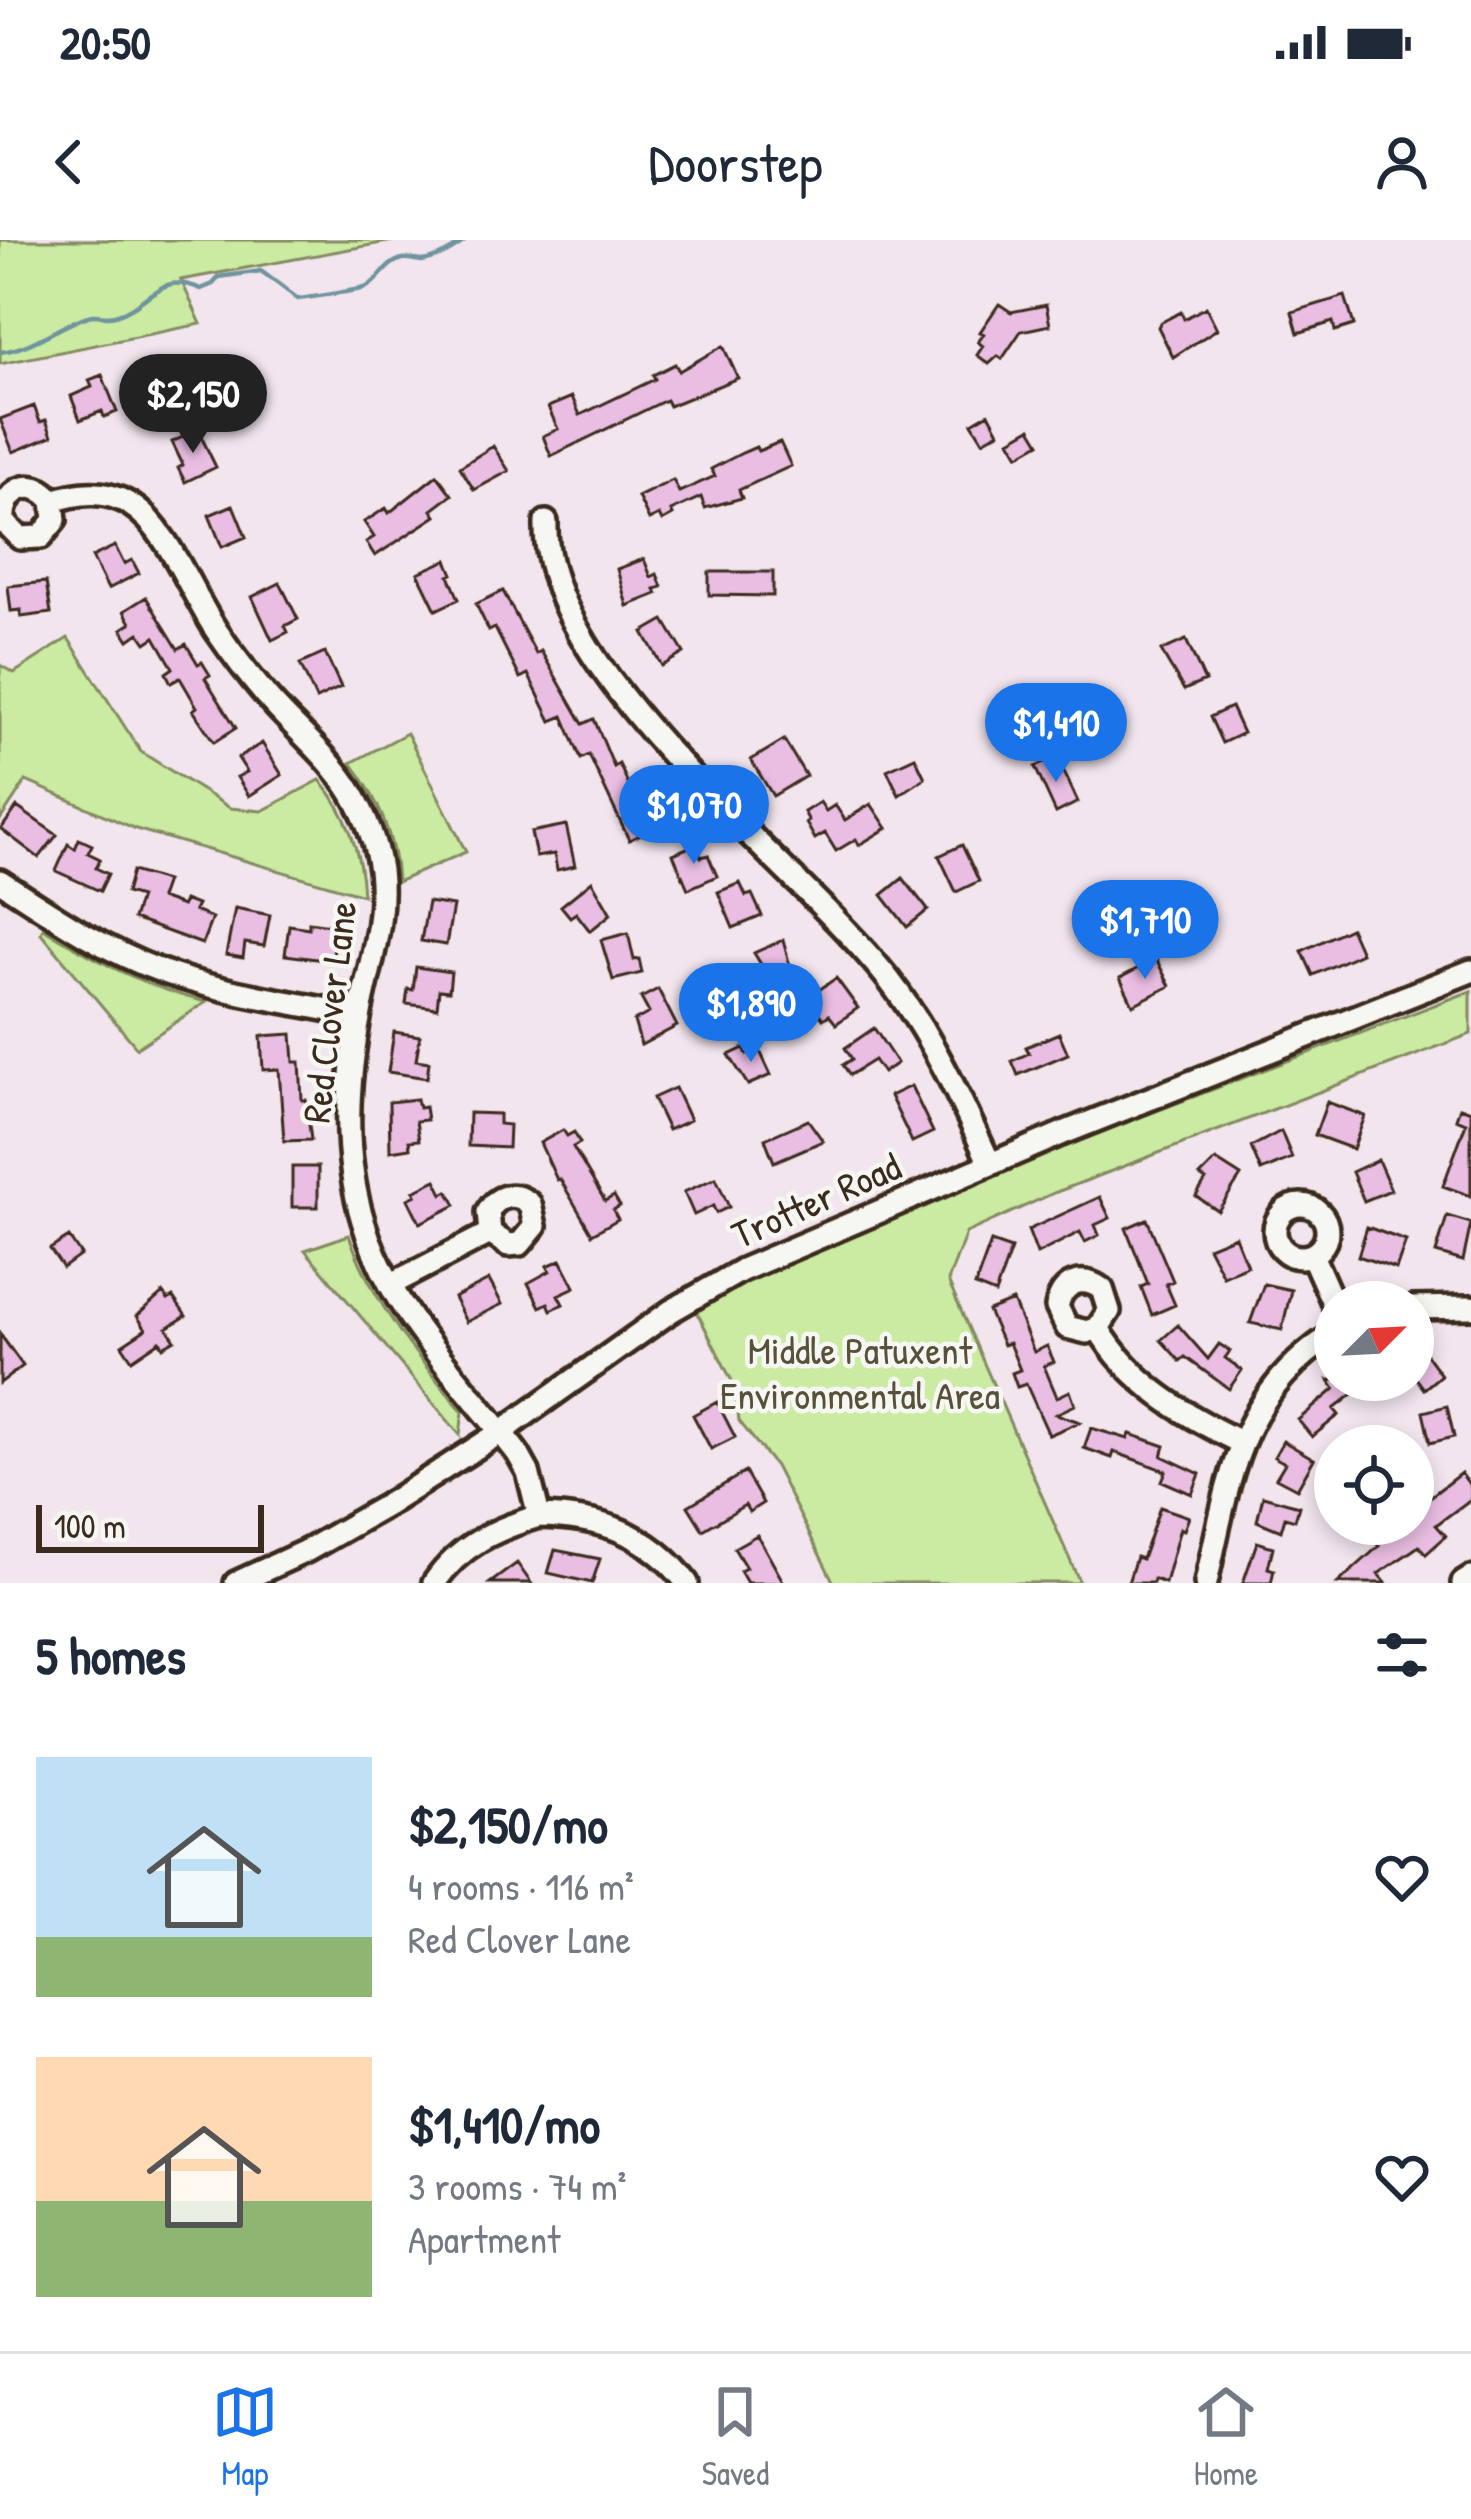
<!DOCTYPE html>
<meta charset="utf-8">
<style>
:root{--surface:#fff;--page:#f6f6f7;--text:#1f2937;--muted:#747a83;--line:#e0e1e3;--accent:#1a73e8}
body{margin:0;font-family:"Patrick Hand",sans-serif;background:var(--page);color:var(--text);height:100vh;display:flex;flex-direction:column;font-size:45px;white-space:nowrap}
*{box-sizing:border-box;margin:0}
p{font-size:39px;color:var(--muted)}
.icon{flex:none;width:66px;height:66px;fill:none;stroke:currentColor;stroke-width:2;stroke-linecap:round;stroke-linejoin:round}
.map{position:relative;height:1343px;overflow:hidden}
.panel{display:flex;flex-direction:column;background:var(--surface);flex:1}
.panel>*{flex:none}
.needle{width:78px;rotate:66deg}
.tools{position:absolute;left:1314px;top:1041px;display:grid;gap:24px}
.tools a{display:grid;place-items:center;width:120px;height:120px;border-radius:50%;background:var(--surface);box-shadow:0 6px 18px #0003;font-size:60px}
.scale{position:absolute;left:36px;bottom:30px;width:228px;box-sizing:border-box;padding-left:12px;border:6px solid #3b2a1e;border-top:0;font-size:33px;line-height:42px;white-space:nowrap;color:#3b2a1e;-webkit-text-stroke:9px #f6f6f2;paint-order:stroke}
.price{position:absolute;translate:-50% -102px;padding:0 27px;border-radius:42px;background:var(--accent);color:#fff;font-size:39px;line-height:78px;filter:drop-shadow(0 3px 6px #0008)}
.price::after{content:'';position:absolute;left:50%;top:72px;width:36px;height:27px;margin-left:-18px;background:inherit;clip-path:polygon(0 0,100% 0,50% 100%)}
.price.current{background:#222;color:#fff}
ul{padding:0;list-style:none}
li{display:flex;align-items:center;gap:36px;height:300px;padding:0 36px}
li span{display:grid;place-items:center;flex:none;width:336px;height:240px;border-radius:0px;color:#555}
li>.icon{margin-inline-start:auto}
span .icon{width:144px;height:144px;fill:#fffc;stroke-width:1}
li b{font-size:51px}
h2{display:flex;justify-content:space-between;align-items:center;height:144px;padding:0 36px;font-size:51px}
.status{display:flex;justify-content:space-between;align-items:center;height:84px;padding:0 60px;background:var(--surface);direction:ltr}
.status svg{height:33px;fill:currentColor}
header{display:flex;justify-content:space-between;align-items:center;height:156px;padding:0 36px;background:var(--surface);font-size:54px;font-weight:600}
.menu{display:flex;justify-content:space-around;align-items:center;height:168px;border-top:3px solid var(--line);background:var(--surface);font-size:33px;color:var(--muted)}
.menu a{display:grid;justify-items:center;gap:6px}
.menu .current{color:var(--accent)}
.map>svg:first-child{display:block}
.green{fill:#cbeba3;stroke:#838a60;stroke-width:3}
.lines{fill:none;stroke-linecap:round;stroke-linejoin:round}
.stream{stroke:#70949e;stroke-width:4.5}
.building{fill:#eabee3;stroke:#3b2a1e;stroke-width:3}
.minor-casing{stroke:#3b2a1e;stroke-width:30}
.minor{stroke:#f6f6f2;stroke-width:21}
.labels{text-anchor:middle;stroke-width:9;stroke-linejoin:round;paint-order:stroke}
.street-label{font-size:39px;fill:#3b2a1e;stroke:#f6f6f2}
.park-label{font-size:39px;fill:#585139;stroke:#f6f6f2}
</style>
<div class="status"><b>20:50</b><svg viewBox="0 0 49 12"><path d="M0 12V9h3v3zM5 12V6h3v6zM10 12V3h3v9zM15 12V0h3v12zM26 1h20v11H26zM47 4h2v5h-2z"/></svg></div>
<header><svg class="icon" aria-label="back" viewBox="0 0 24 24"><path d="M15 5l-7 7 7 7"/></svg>Doorstep<svg class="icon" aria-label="person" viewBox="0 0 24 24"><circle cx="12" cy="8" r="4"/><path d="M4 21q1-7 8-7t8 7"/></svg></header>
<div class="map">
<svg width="1471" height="1343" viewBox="0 0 1471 1343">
<rect width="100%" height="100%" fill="#f2e5ee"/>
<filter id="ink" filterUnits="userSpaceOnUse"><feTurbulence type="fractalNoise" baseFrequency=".00833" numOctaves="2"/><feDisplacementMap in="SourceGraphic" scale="24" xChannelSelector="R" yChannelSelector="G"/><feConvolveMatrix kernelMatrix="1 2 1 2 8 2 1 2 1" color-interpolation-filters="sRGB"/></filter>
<g filter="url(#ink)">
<path class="green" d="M0 0H398L181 40 201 84 0 124Z
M68 398 141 512 230 568 262 571 320 540C348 574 361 611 363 655L136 589 26 541 0 580V425L14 433Z
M407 493 466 612 397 642C395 598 378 558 351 523Z
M43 688C95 720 146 748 206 762L137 808 41 693Z
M1471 751V794L1054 953 966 993 948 1041 1080 1343H834L775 1226 739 1181 735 1147 696 1070 766 1032 1038 916Z
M349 995C373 1064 417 1117 463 1172L460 1195 305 1010Z"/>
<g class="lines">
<path class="stream" d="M0 112C31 109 58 86 88 76 96 73 105 78 115 75 150 65 158 30 201 49L213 44 219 37 261 31 298 59C307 58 359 50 365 48 380 41 386 22 403 19 409 18 416 21 422 21 437 19 454 9 466 0"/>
</g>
<path class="building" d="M1345 56 1354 85 1335 91 1333 82 1298 93 1292 72Z
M999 64 1011 72 1046 65 1050 85 1021 91 1002 119 998 116 989 124 977 115 983 106 978 102 984 94 980 92Z
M1206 67 1217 89 1173 117 1158 87 1160 83 1181 72 1184 79Z
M723 106 738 138 669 166 666 160 551 216 543 196 558 189 548 167 572 157 580 175 655 139 653 135 675 124 679 131Z
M140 124 175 149 158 173 124 146Z
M102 135 117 172 104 177 102 171 80 180 71 156 92 147 89 140Z
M34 166 40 182 46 180 52 196 13 212 0 179Z
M989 173 999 192 983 201 972 183Z
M1031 188 1040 203 1019 215 1010 200Z
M198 190 216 227 185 242 178 228 183 225 172 202Z
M780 202 791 226 739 250 742 258 705 268 701 257 671 271 673 275 662 281 659 275 649 280 638 257 673 240 679 252 715 236 711 229 742 213 756 207 758 211Z
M493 206 509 231 474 250 460 227Z
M437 235 452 255 432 270 436 276 375 316 366 302 374 297 364 282 386 268 389 273Z
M233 265 246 297 222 307 209 275Z
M115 306 124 324 132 320 139 333 108 349 92 317Z
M644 319 651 337 657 334 662 347 655 349 657 354 627 366 617 329Z
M447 320 453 334 449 336 459 359 436 370 418 333Z
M709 332H773V356L709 355Z
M46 342 51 373 21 377V370L11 371 8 346Z
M280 343 298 379 285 386 288 392 272 400 252 357Z
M503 351 536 414 541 411 583 484 594 479 614 527 619 524 649 590 629 600 589 515 581 519 563 476 551 481 528 434 520 438 495 388 489 391 476 364Z
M146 357 178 409 186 404 198 424 202 422 210 435 205 438 236 488 214 502 193 470 197 467 180 438 171 443 166 433 173 428 155 397 146 403 139 393 129 400 122 389 131 383 124 371Z
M664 380 684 413 662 426 643 392Z
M1186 400 1205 441 1184 450 1161 411Z
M325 413 341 447 316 459 300 424Z
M1231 467 1243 493 1222 503 1210 477Z
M784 500 806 536 773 556 751 520Z
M262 503 282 535 249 556 237 537 247 532 238 518Z
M915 517 925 538 899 555 887 530Z
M1057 517 1078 562 1056 573 1035 527Z
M820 562 826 571 835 565 845 580 871 564 887 588 859 605 856 599 836 611 825 593 815 599 806 583 809 581 804 572Z
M17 567 57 595 39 618 1 589Z
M566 585 575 626 557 630 554 614 536 617 531 592Z
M79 599 92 605 88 613 100 619 96 628 108 634 100 651 56 631 68 604 75 609Z
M696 604 701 617 708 615 717 636 688 649 673 614Z
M962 605 979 641 956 652 939 616Z
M132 631 166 641 160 658 182 666 184 660 197 665 194 671 212 678 202 704 133 679 140 657 126 653Z
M903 638 928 670 907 687 882 655Z
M592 641 611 674 590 691 576 673 570 677 561 666Z
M740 643 746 656 752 654 762 676 733 688 718 652Z
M428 662 453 666 446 705 421 701Z
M235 668 270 675 264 706 245 703 243 718 226 715Z
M309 682 337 686 332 721 285 715 289 685 309 688Z
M1350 688 1361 713 1313 735 1302 711Z
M628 693 634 720 639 719 642 733 613 740 601 700Z
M783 700 791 730 770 739 754 713Z
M1156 719 1170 746 1133 765 1120 738Z
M416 727 451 732 449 751 439 750 437 768 406 764 408 749 413 750Z
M836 738 858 768 836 784 829 775 823 779 814 767 820 763 813 754Z
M658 749 677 786 641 805 634 781 649 773 641 758Z
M874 788 897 823 883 833 874 820 850 835 843 825 852 819 845 808Z
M394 792 420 796 416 820 429 822 427 838 388 832Z
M1059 793 1068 814 1018 835 1012 821 1029 813 1026 807Z
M292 794 294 822H300L302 860H306L311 900 284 901 279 829 263 830 261 796Z
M744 808 747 814 759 809 771 835 748 845 729 815Z
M911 846 933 892 912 902 890 856Z
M675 848 690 880 668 890 653 858Z
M417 859 419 868 425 867 427 880 416 881 419 900 409 901 410 908 390 911 389 862Z
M1327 862 1365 876 1353 909 1315 895Z
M1460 867 1471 871V956L1443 946 1466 883 1456 879Z
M469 873 499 874V884L509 885 508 908 468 906Z
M808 880 823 901 774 922 765 899Z
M563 890 567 896 574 892 580 903 573 907 605 961 614 956 620 966 613 970 618 979 592 994 560 939 557 940 540 903Z
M1281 891 1292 918 1261 931 1251 907Z
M1216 920 1241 936 1218 971 1196 956 1206 940 1200 936Z
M1378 920 1391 950 1364 961 1352 932Z
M292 927H318V967H292Z
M716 938 729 967 716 973 713 966 694 975 684 952Z
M436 940 443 954 448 951 456 965 420 983 408 959 416 955 414 951Z
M1100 957 1110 978 1095 985 1099 995 1085 1002 1080 992 1037 1014 1028 990Z
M1447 976 1471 983 1463 1021 1436 1013Z
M1147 979 1173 1041 1166 1044 1175 1065 1152 1075 1141 1047 1148 1044 1126 988Z
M1367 987 1406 1001 1396 1029 1358 1016Z
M1235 996 1247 1026 1223 1036 1208 1007Z
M69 997 81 1015 63 1028 50 1009Z
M991 1002 1011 1009 995 1054 975 1046Z
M561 1020 575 1047 558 1055 563 1064 551 1070 548 1063 540 1067 528 1043 550 1031 547 1026Z
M489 1040 502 1064 466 1082 454 1058Z
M1264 1044 1291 1050 1282 1090 1250 1083Z
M163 1053 168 1060 173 1057 186 1076 167 1088 175 1100 163 1107 160 1101 132 1120 122 1105 146 1089 137 1076Z
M1013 1061 1034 1112 1047 1106 1054 1122 1044 1126 1057 1157 1070 1151 1075 1165 1056 1174 1080 1182 1049 1195 1026 1144 1017 1147 1012 1133 1020 1130 1009 1103 1003 1105 988 1071Z
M1178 1085 1208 1119 1219 1104 1230 1111 1225 1118 1242 1130 1229 1149 1185 1117 1180 1121 1161 1100Z
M0 1094 23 1126 0 1143Z
M1413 1097 1441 1135 1424 1149 1413 1134Z
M1329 1140H1371L1334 1169 1339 1175 1312 1197 1298 1180 1335 1149Z
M717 1162 735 1197 711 1209 693 1175Z
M1447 1166 1454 1197 1430 1203 1423 1172Z
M1091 1188 1128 1199 1130 1194 1165 1206 1162 1216 1200 1234 1192 1254 1162 1241 1166 1231 1114 1212 1112 1218 1084 1208Z
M1283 1201 1314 1219 1297 1249 1276 1238 1285 1223 1274 1217Z
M745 1232 763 1263 749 1272 745 1265 703 1290 688 1266Z
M1461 1233 1471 1247V1259L1436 1285 1446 1296 1426 1314 1419 1306 1378 1334 1386 1343H1338L1379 1306 1377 1304 1406 1284H1413V1270Z
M1263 1256 1299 1266 1295 1280 1285 1277 1281 1291 1257 1281Z
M1160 1267 1189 1277 1184 1290 1180 1288 1165 1343 1154 1339 1153 1343H1128L1136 1317 1142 1319Z
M757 1295 784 1343H747L740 1331 746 1328 734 1308Z
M1257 1302 1273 1307 1268 1328 1274 1330 1271 1343H1243Z
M555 1310 600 1319 592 1343 548 1333Z
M517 1323 531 1343H490Z"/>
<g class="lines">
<g class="minor-casing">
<path id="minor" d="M53 261 55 280 41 297 20 298 4 282C1 250 32 234 53 261 79 252 106 249 131 265 169 289 192 356 218 393 233 415 250 437 268 458 295 489 330 517 352 553 366 577 376 602 380 630 386 678 369 726 360 773 347 842 342 912 363 981 390 1073 461 1139 518 1214L528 1232 539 1276C600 1277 649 1293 687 1343
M546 282C541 436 798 623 889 740 932 796 961 860 990 924
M0 641C51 674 103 710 161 731 224 754 294 762 359 776
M1275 991a26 26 0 1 1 52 0a26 26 0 1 1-52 0Z
M1312 1015 1335 1067
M390 1045 490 993 488 972C497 955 515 951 530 964L535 986 520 1004 508 1005 490 993
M1413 1068 1471 1067
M1098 1088 1109 1071 1102 1049C1082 1035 1062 1042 1057 1067L1067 1087 1087 1092 1098 1088C1130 1143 1184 1175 1240 1202
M236 1343 308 1310 387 1265 501 1192 671 1071 742 1030 1061 894 1471 731
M434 1343C460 1305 496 1289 539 1276
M1206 1343C1229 1241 1238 1153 1335 1093
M1463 1343 1471 1338"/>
</g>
<use href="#minor" class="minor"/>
</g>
</g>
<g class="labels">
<g class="street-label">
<text transform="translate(329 772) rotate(-83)" y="14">Red Clover Lane</text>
<text transform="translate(816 960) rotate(-24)" y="14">Trotter Road</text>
</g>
<g class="park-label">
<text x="860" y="1124">Middle Patuxent<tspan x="860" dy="45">Environmental Area</tspan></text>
</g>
</g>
</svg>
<div class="tools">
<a><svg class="needle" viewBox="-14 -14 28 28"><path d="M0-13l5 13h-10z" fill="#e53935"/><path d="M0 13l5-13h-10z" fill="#747a83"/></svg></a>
<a><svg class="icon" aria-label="locate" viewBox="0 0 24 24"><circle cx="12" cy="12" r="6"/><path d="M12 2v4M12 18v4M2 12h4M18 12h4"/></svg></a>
</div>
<div class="scale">100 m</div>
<b class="price current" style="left:193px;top:216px">$2,150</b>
<b class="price" style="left:1056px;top:545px">$1,410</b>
<b class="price" style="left:694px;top:627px">$1,070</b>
<b class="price" style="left:1145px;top:742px">$1,710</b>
<b class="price" style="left:751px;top:825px">$1,890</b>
</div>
<section class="panel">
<h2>5 homes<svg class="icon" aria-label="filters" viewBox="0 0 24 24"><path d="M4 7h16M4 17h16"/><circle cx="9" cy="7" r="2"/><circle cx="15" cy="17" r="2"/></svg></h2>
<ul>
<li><span style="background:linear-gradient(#bfe0f5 75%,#8fb573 0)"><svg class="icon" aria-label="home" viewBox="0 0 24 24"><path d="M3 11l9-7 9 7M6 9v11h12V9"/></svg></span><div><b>$2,150/mo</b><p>4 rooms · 116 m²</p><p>Red Clover Lane</p></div><svg class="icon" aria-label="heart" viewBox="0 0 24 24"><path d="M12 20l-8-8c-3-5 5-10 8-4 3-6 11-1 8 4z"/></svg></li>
<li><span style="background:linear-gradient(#ffd9b3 60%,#8fb573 0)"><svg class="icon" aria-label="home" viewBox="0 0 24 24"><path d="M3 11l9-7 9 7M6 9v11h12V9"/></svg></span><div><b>$1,410/mo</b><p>3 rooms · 74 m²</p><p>Apartment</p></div><svg class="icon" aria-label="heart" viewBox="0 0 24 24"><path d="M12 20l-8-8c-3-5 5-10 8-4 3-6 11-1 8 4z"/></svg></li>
</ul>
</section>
<nav class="menu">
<a class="current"><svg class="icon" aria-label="map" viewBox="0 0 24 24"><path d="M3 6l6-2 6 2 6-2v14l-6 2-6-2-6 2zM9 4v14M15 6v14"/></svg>Map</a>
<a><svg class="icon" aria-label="saved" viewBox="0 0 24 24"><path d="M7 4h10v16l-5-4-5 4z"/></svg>Saved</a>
<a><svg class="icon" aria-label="home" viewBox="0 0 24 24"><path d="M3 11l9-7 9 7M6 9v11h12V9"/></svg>Home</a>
</nav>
